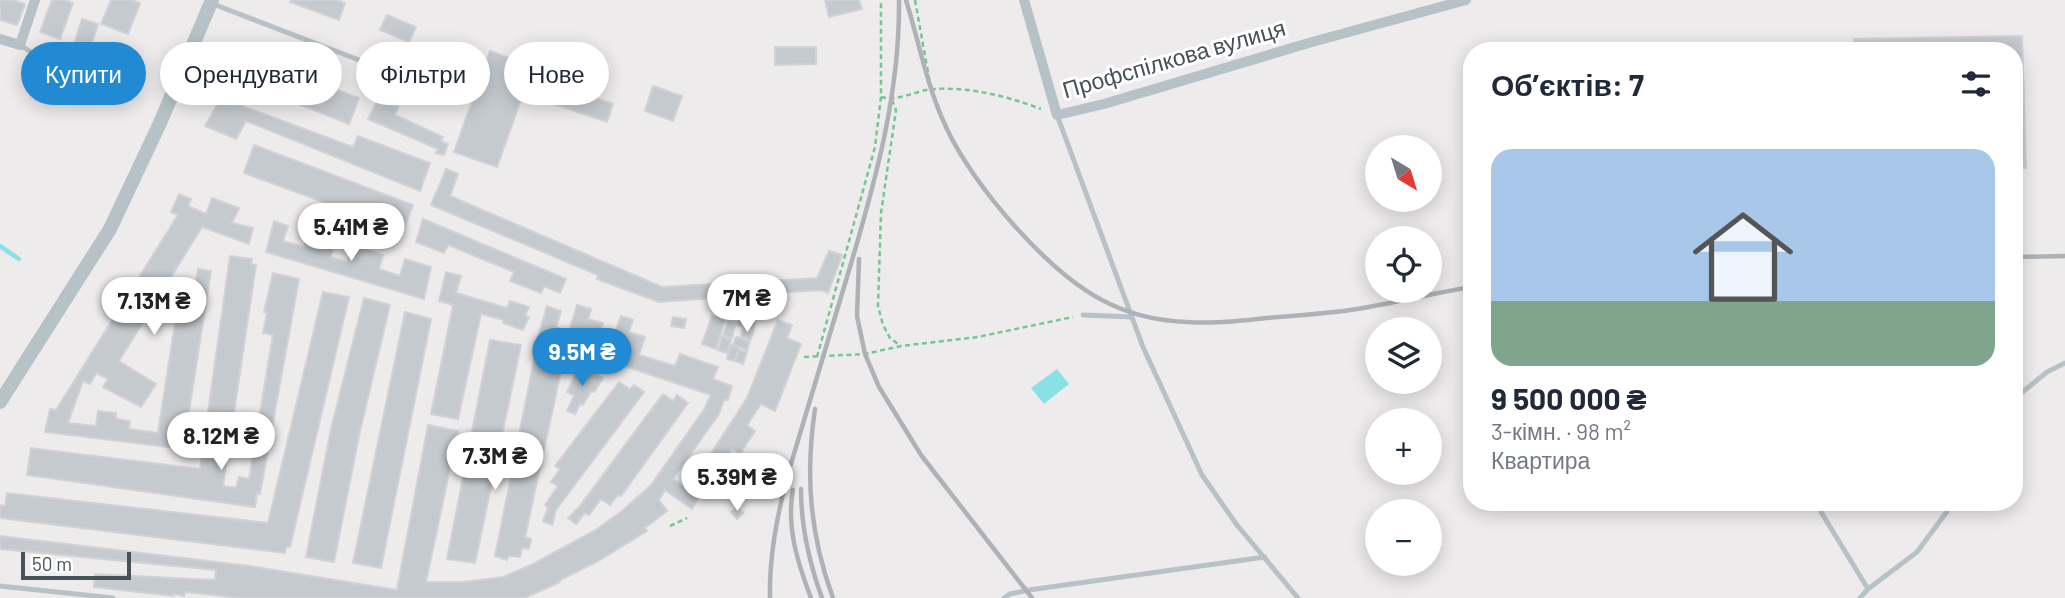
<!DOCTYPE html>
<html lang="uk">
<meta charset="utf-8">
<style>
:root{--surface:#fff;--page:#f6f6f7;--text:#1f2937;--muted:#747a83;--line:#e0e1e3;--accent:#228ad2}
body{margin:0;font-family:Barlow,sans-serif;background:var(--page);color:var(--text);height:100vh;display:flex;flex-direction:column;font-size:26px;white-space:nowrap}
*{box-sizing:border-box;margin:0}
p{font-size:23px;color:var(--muted)}
.icon{flex:none;width:38px;height:38px;fill:none;stroke:currentColor;stroke-width:2;stroke-linecap:round;stroke-linejoin:round}
.map{position:relative;flex:1;overflow:hidden}
.side{position:absolute;left:1463px;top:42px;width:560px;height:469px;display:flex;flex-direction:column;background:var(--surface);border-radius:28px;box-shadow:0 4px 18px #0003}
.side>*{flex:none}
.guide{position:absolute;left:21px;top:42px;width:665px;height:63px;display:flex;gap:14px}
.needle{width:46px;rotate:142deg}
.buttons{position:absolute;left:1365px;top:135px;display:grid;gap:14px}
.buttons a{display:grid;place-items:center;width:77px;height:77px;border-radius:50%;background:var(--surface);box-shadow:0 4px 18px #0003;font-size:35px}
.scale{position:absolute;left:21px;bottom:18px;width:110px;box-sizing:border-box;padding-left:7px;border:4px solid #455257;border-top:0;font-size:19px;line-height:24px;white-space:nowrap;color:#455257;-webkit-text-stroke:5px #fff;paint-order:stroke}
.price{position:absolute;translate:-50% -60px;padding:0 16px;border-radius:24px;background:#fff;color:#222;font-size:23px;line-height:46px;filter:drop-shadow(0 2px 4px #0008)}
.price::after{content:'';position:absolute;left:50%;top:42px;width:21px;height:16px;margin-left:-10px;background:inherit;clip-path:polygon(0 0,100% 0,50% 100%)}
.price.on{background:var(--accent);color:#fff}
ul{padding:0;list-style:none}
li{display:grid;align-content:center;gap:14px;height:371px;padding:0 28px}
li+li{border-top:2px solid var(--line)}
li span{display:grid;place-items:center;height:217px;border-radius:21px;color:#555}
li>.icon{margin-inline-start:auto}
span .icon{width:126px;height:126px;fill:#fffc;stroke-width:1}
li b{font-size:30px}
h2{display:flex;justify-content:space-between;align-items:center;height:84px;padding:0 28px;font-size:30px}
.chip{padding:0 24px;border-radius:32px;background:var(--surface);box-shadow:0 4px 18px #0003;font-size:24px;line-height:63px}
.chip.on{background:var(--accent);color:#fff}
.map>svg:first-child{display:block}
.water{fill:#89e1e6}
.lines{fill:none;stroke-linecap:round;stroke-linejoin:round}
.stream{stroke:#89e1e6;stroke-width:4.5}
.building{fill:#c5cace;stroke:#cfd3d7;stroke-width:2}
.path{stroke:#75c791;stroke-width:2.5;stroke-dasharray:5 3.5;stroke-linecap:butt}
.service{stroke:#b7c2c7;stroke-width:5}
.minor{stroke:#b7c2c7;stroke-width:10}
.tertiary{stroke:#b7c2c7;stroke-width:14}
.rail{stroke:#aeb2b6;stroke-width:4.5}
.labels{text-anchor:middle;stroke-width:6;stroke-linejoin:round;paint-order:stroke}
.street-label{font-size:23px;fill:#455257;stroke:#fff}
</style>
<div class="map">
<svg width="2065" height="598" viewBox="0 0 2065 598">
<rect width="100%" height="100%" fill="#eeebec"/>
<path class="water" d="M1057 369 1069 384 1044 404 1031 388Z"/>
<g class="lines">
<path class="stream" d="M0 246 19 259"/>
</g>
<path class="building" d="M0 0H13L25 4 17 25 0 20Z
M52 0H65L73 3 60 39 40 32Z
M111 0H132L140 3 128 34 101 24Z
M291 0H337L345 3 339 20 290 2Z
M825 0H859L862 9 829 17Z
M387 15 416 27 409 42 380 30Z
M82 19 98 24 86 62 70 57Z
M2022 36 2026 168H2014V51H1854V39Z
M775 47H816V64L775 65Z
M490 51 533 66 497 167 454 152Z
M293 73 359 98 349 124 283 98Z
M551 83 613 104 607 122 545 101Z
M653 86 682 96 673 121 645 111Z
M221 98 353 147 358 136 430 163 420 191 246 121 236 139 205 126Z
M378 100 398 107 395 115 443 137 441 141 448 144 444 155 436 153 438 149 368 119Z
M254 145 413 205 403 231 244 173Z
M446 169 458 174 450 196 662 287 817 278 829 251 842 255 828 293 821 290 659 302 597 279 598 275 431 205Z
M179 194 191 199 188 206 206 214 212 198 239 208 232 223 253 228 249 244 202 227 119 361 156 384 141 407 103 387 108 379 96 373 90 384 83 381 68 423 96 426 98 411 116 413V419L130 421 129 429 158 433 181 285 195 288 198 269 211 271 184 443H177L175 448 45 432 50 409 56 410 178 215 171 212Z
M423 219 566 279 560 293 544 286 541 293 510 281 514 272 448 245 444 253 416 242Z
M274 221 288 226 283 241 304 247 309 232 336 241 330 257 347 262 353 244 383 255 379 269 400 276 405 259 431 267 424 299 266 252Z
M230 256 252 259 251 264 256 265 223 486 236 488 239 477 249 479 273 335 263 333 267 313 264 312 273 273 299 279 260 494 257 493 255 507 27 475 31 448 200 469Z
M446 272 461 276 456 293 507 308 510 301 529 307 525 316 529 317 523 330 503 323 504 320 481 314 458 419 431 414 453 305 439 301Z
M323 292 349 297 290 547H286L285 553 0 518V505L5 506 7 493 268 523Z
M364 298 390 305 360 431 334 562 306 557 331 429Z
M577 305 591 309 588 319 603 323 597 341 611 346 621 316 633 320 629 332 645 337 639 355 675 366 680 354 718 367 713 379 732 386 728 400H724L719 414 673 479 688 489 747 398 778 320 792 325 787 338 801 344 775 411 761 404 747 425 755 431 740 454 732 449 722 464 730 470 715 493 705 487 692 509 665 490 659 500 667 511 645 528 647 531 598 561 560 580V582L525 598H241L185 592 184 596 174 594V596L94 587 95 574 215 580 216 570 0 549V536L250 566 397 590 428 425 458 431 426 582H463L503 577 533 564 594 531 622 511 651 485 705 408 711 395 538 337 547 306 561 311 556 327 569 332Z
M405 312 431 319 381 568 353 563Z
M741 314 746 316 745 319 755 323 753 330 737 325Z
M712 316 725 320 716 349 702 344Z
M673 317 686 319 684 328 671 326Z
M728 321 736 323 732 338 723 335Z
M743 329 753 332 751 339 741 336Z
M722 337 731 340 727 353 718 350Z
M736 337 750 341 747 350 733 345Z
M490 340 521 345 475 563 447 559Z
M731 345 739 348 735 361 727 359Z
M739 350 747 352 743 364 735 361Z
M535 355 563 362 525 537 531 539 529 549 522 548 520 557 509 556 507 560 495 556Z
M579 367 603 378 594 392 591 391 583 405 580 404 575 414 567 411 574 396 567 392Z
M619 382 630 389 634 385 644 392 556 510 552 525 543 521 548 508 545 505 558 486 551 482 560 469 555 466Z
M663 394 673 401 677 395 688 403 621 496 618 495 610 505 601 499 589 515 585 513 576 524 568 518 579 507Z
M737 507 743 513 737 519 731 512Z"/>
<g class="lines">
<path class="path" d="M915 0 931 89
M881 97C900 102 915 90 934 89 970 87 1007 96 1041 109
M892 100 896 110 881 213 878 306 883 325 890 338 901 346
M804 357 865 354 901 346 978 337 1073 317
M817 357 875 147 881 97V0
M670 526 687 518"/>
<path class="service" d="M213 4 359 60
M20 45 40 58 100 79
M1057 115 1143 347 1202 475 1237 525 1298 598
M1083 315 1132 317
M2014 399 2047 372 2065 363
M1815 502 1868 589 1860 598
M0 586 113 598
M1868 589 1917 552 1954 502
M1004 598 1010 594 1029 590 1265 557"/>
<path class="minor" d="M1024 0 1057 115 1104 104 1312 42 1466 0
M0 39 20 45 35 0"/>
<path class="tertiary" d="M0 402 110 229 160 123 212 0"/>
<path class="rail" d="M906 0C919 42 927 87 946 127 973 186 1051 277 1110 304 1133 315 1161 321 1187 322 1213 324 1241 321 1267 318 1297 315 1327 314 1357 309 1395 303 1433 293 1472 287
M2014 257 2065 256
M859 259 857 316 865 354 879 387 921 455 1032 598
M815 409C805 476 810 535 833 598
M801 489C801 527 809 562 822 598
M793 490C786 527 798 564 811 598
M770 598C769 557 777 517 787 477 808 407 829 337 850 267 876 179 900 92 899 0"/>
</g>
<g class="labels">
<g class="street-label">
<text transform="translate(1174 59) rotate(-16)" y="8">Профспілкова вулиця</text>
</g>
</g>
</svg>
<div class="buttons">
<a><svg class="needle" viewBox="-14 -14 28 28"><path d="M0-13l5 13h-10z" fill="#e53935"/><path d="M0 13l5-13h-10z" fill="#747a83"/></svg></a>
<a><svg class="icon" aria-label="locate" viewBox="0 0 24 24"><circle cx="12" cy="12" r="6"/><path d="M12 2v4M12 18v4M2 12h4M18 12h4"/></svg></a>
<a><svg class="icon" aria-label="layers" viewBox="0 0 24 24"><path d="M12 4l9 5-9 5-9-5zM3 14l9 5 9-5"/></svg></a>
<a>+</a>
<a>−</a>
</div>
<div class="scale">50 m</div>
<b class="price" style="left:351px;top:263px">5.41M ₴</b>
<b class="price" style="left:747px;top:334px">7M ₴</b>
<b class="price" style="left:154px;top:337px">7.13M ₴</b>
<b class="price on" style="left:582px;top:388px">9.5M ₴</b>
<b class="price" style="left:221px;top:472px">8.12M ₴</b>
<b class="price" style="left:495px;top:492px">7.3M ₴</b>
<b class="price" style="left:737px;top:513px">5.39M ₴</b>
<div class="guide">
<a class="chip on">Купити</a>
<a class="chip">Орендувати</a>
<a class="chip">Фільтри</a>
<a class="chip">Нове</a>
</div>
<section class="side">
<h2>Об’єктів: 7<svg class="icon" aria-label="filters" viewBox="0 0 24 24"><path d="M4 7h16M4 17h16"/><circle cx="9" cy="7" r="2"/><circle cx="15" cy="17" r="2"/></svg></h2>
<ul>
<li><span style="background:linear-gradient(#a9c7e8 70%,#7fa58c 0)"><svg class="icon" aria-label="home" viewBox="0 0 24 24"><path d="M3 11l9-7 9 7M6 9v11h12V9"/></svg></span><div><b>9 500 000 ₴</b><p>3-кімн. · 98 m²</p><p>Квартира</p></div></li>
</ul>
</section>
</div>
